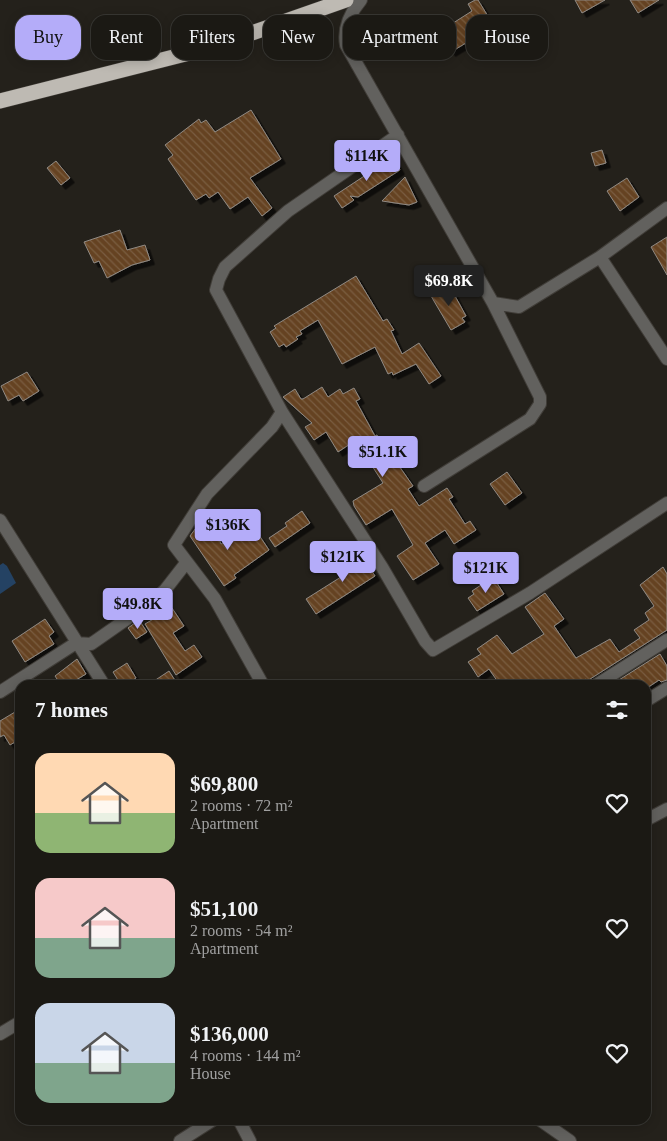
<!DOCTYPE html>
<meta charset="utf-8">
<style>
:root{--surface:#1b1914;--page:#24221d;--text:#f1f3f6;--muted:#a0a0a0;--line:#393834;--accent:#b4acf9}
body{margin:0;font-family:Georgia,serif;background:var(--page);color:var(--text);height:100vh;display:flex;flex-direction:column;font-size:19px;white-space:nowrap}
*{box-sizing:border-box;margin:0}
p{font-size:16px;color:var(--muted)}
.icon{flex:none;width:28px;height:28px;fill:none;stroke:currentColor;stroke-width:2;stroke-linecap:round;stroke-linejoin:round}
.map{position:relative;flex:1;overflow:hidden}
.side{position:absolute;left:15px;top:680px;width:636px;height:445px;display:flex;flex-direction:column;background:var(--surface);border-radius:15px;box-shadow:0 2px 12px #0003,0 0 0 1px var(--line)}
.side>*{flex:none}
.guide{position:absolute;left:15px;top:15px;width:638px;height:45px;display:flex;gap:10px}
.price{position:absolute;translate:-50% -42px;padding:0 11px;border-radius:5px;background:var(--accent);color:#111;font-size:16px;line-height:32px;filter:drop-shadow(0 1px 2px #0008)}
.price::after{content:'';position:absolute;left:50%;top:30px;width:15px;height:11px;margin-left:-8px;background:inherit;clip-path:polygon(0 0,100% 0,50% 100%)}
.price.active{background:#222;color:#fff}
ul{padding:0;list-style:none}
li{display:flex;align-items:center;gap:15px;height:125px;padding:0 20px}
li span{display:grid;place-items:center;flex:none;width:140px;height:100px;border-radius:15px;color:#555}
li>.icon{margin-inline-start:auto}
span .icon{width:60px;height:60px;fill:#fffc;stroke-width:1}
li b{font-size:21px}
h2{display:flex;justify-content:space-between;align-items:center;height:60px;padding:0 20px;font-size:21px}
.pill{padding:0 18px;border-radius:15px;background:var(--surface);box-shadow:0 2px 12px #0003,0 0 0 1px var(--line);font-size:18px;line-height:45px}
.pill.active{background:var(--accent);color:#111}
.map>svg:first-child{display:block}
.water{fill:#244263}
.building{fill:url(#building-back-hatch);stroke:#908a84;filter:url(#shadow)}
.lines{fill:none;stroke-linecap:round;stroke-linejoin:round}
.minor-casing{stroke:#403d38;stroke-width:14}
.highway-casing{stroke:#403d38;stroke-width:16}
.minor{stroke:#62615e;stroke-width:12}
.highway{stroke:#bebab3;stroke-width:15}
</style>
<div class="map">
<svg width="667" height="1141" viewBox="0 0 667 1141">
<defs>
<pattern id="building-back-hatch" width="6" height="6" patternUnits="userSpaceOnUse" patternTransform="scale(1.25)"><rect width="6" height="6" fill="#654322"/><path d="M-1 5l2 2M0 0l6 6M5-1l2 2" fill="none" stroke="#7a5d41"/></pattern>
<filter id="shadow"><feDropShadow dx="4.5" dy="4.5" stdDeviation="0" flood-color="#0009"/></filter>
</defs>
<rect width="100%" height="100%" fill="#24211b"/>
<path class="water" d="M3 563 7 566 16 583 0 594V565Z"/>
<path class="building" d="M475 0H478L494 26 451 52 439 32 472 11 468 4Z
M575 0H605L582 13Z
M630 0H659L638 13Z
M251 110 281 159 250 178 272 208 262 216 248 197 230 209 218 192 209 198 206 194 196 200 168 159 173 155 165 145 199 119 201 123 206 120 215 132Z
M602 150 606 163 595 166 591 153Z
M393 157 400 170 358 197 350 196 354 200 342 208 334 196Z
M56 161 70 178 61 185 47 168Z
M405 177 417 202 409 205 382 201Z
M627 178 639 197 620 211 607 191Z
M120 230 127 250 145 245 150 260 132 265 107 278 99 261 94 263 84 242Z
M667 237V275L651 247Z
M356 276 383 321 387 319 394 330 391 331 402 354 419 343 441 376 429 384 416 364 393 375 392 372 388 374 375 347 342 364 318 320 300 331 302 334 296 337 298 339 286 347 284 344 279 347 270 332 276 328 274 326Z
M449 285 466 316 462 318 465 322 451 330 431 296Z
M27 372 39 391 23 401 19 395 8 401 1 386Z
M322 387 328 397 340 389 343 394 354 388 360 399 356 401 375 436 377 435 386 451 388 450 413 486 408 489 419 506 447 488 453 497 449 499 465 524 470 521 476 530 454 544 445 530 425 543 439 564 413 580 397 556 413 545 392 509 366 525 354 506 353 501 383 483 367 458 364 460 353 442 338 452 326 432 314 440 305 427 312 423 283 397 295 389 301 399H303Z
M507 472 522 493 505 505 490 484Z
M302 511 310 523 275 547 269 538 287 526 285 523Z
M204 517 210 526 214 525 221 544 249 529 256 537 259 535 269 550 234 575 236 578 224 586 190 536Z
M358 549 375 576 316 614 306 599 352 570 344 558Z
M663 567 667 574V630L587 681 586 679 576 685H500L489 669 478 677 471 666 468 662 481 654 477 649 497 635 512 654 544 634 525 607 545 593 564 619 554 626 576 658 610 639 619 652 640 638 634 630 649 620 645 613 654 606 640 585Z
M493 577 504 594 477 611 468 598 474 594 472 591Z
M172 608 184 626 173 633 185 651 194 645 202 657 176 675 145 624Z
M45 619 54 632 49 636 54 644 25 662 12 641Z
M139 620 147 632 136 639 128 628Z
M660 654 667 666V680L661 682 659 680 647 688 646 685H611Z
M77 659 86 674 76 680 79 685H61L55 676Z
M127 663 136 678 125 685H121L113 672Z
M169 671 178 685H148Z
M15 712 20 721V739L10 745 4 735 0 737V721Z"/>
<g class="lines">
<g class="minor-casing">
<path id="minor" d="M361 0C350 13 343 28 346 45L493 303 540 397V404L530 419 424 486
M398 135 288 211 225 267 219 279 216 290 282 412 382 567 425 641 433 650 530 593 667 503
M600 257 667 359
M493 303 519 307 600 257 667 208
M0 520 104 685
M263 685 215 599 174 545 207 494 272 427 282 412
M596 685 667 640
M0 692 76 643 91 644 154 600 165 590 186 563
M646 701 667 688
M646 820 667 809
M0 1034 20 1022
M239 1120 250 1141
M540 1120 570 1141
M180 1141 213 1120"/>
</g>
<g class="highway-casing">
<path id="highway" d="M0 101 209 48 346 0"/>
</g>
<use href="#minor" class="minor"/>
<use href="#highway" class="highway"/>
</g>
</svg>
<b class="price" style="left:367px;top:182px">$114K</b>
<b class="price active" style="left:449px;top:307px">$69.8K</b>
<b class="price" style="left:383px;top:478px">$51.1K</b>
<b class="price" style="left:228px;top:551px">$136K</b>
<b class="price" style="left:343px;top:583px">$121K</b>
<b class="price" style="left:486px;top:594px">$121K</b>
<b class="price" style="left:138px;top:630px">$49.8K</b>
<div class="guide">
<a class="pill active">Buy</a>
<a class="pill">Rent</a>
<a class="pill">Filters</a>
<a class="pill">New</a>
<a class="pill">Apartment</a>
<a class="pill">House</a>
</div>
<section class="side">
<h2>7 homes<svg class="icon" aria-label="filters" viewBox="0 0 24 24"><path d="M4 7h16M4 17h16"/><circle cx="9" cy="7" r="2"/><circle cx="15" cy="17" r="2"/></svg></h2>
<ul>
<li><span style="background:linear-gradient(#ffd9b3 60%,#8fb573 0)"><svg class="icon" aria-label="home" viewBox="0 0 24 24"><path d="M3 11l9-7 9 7M6 9v11h12V9"/></svg></span><div><b>$69,800</b><p>2 rooms · 72 m²</p><p>Apartment</p></div><svg class="icon" aria-label="heart" viewBox="0 0 24 24"><path d="M12 20l-8-8c-3-5 5-10 8-4 3-6 11-1 8 4z"/></svg></li>
<li><span style="background:linear-gradient(#f6c9c9 60%,#7fa58c 0)"><svg class="icon" aria-label="home" viewBox="0 0 24 24"><path d="M3 11l9-7 9 7M6 9v11h12V9"/></svg></span><div><b>$51,100</b><p>2 rooms · 54 m²</p><p>Apartment</p></div><svg class="icon" aria-label="heart" viewBox="0 0 24 24"><path d="M12 20l-8-8c-3-5 5-10 8-4 3-6 11-1 8 4z"/></svg></li>
<li><span style="background:linear-gradient(#c9d6e8 60%,#7fa58c 0)"><svg class="icon" aria-label="home" viewBox="0 0 24 24"><path d="M3 11l9-7 9 7M6 9v11h12V9"/></svg></span><div><b>$136,000</b><p>4 rooms · 144 m²</p><p>House</p></div><svg class="icon" aria-label="heart" viewBox="0 0 24 24"><path d="M12 20l-8-8c-3-5 5-10 8-4 3-6 11-1 8 4z"/></svg></li>
</ul>
</section>
</div>
